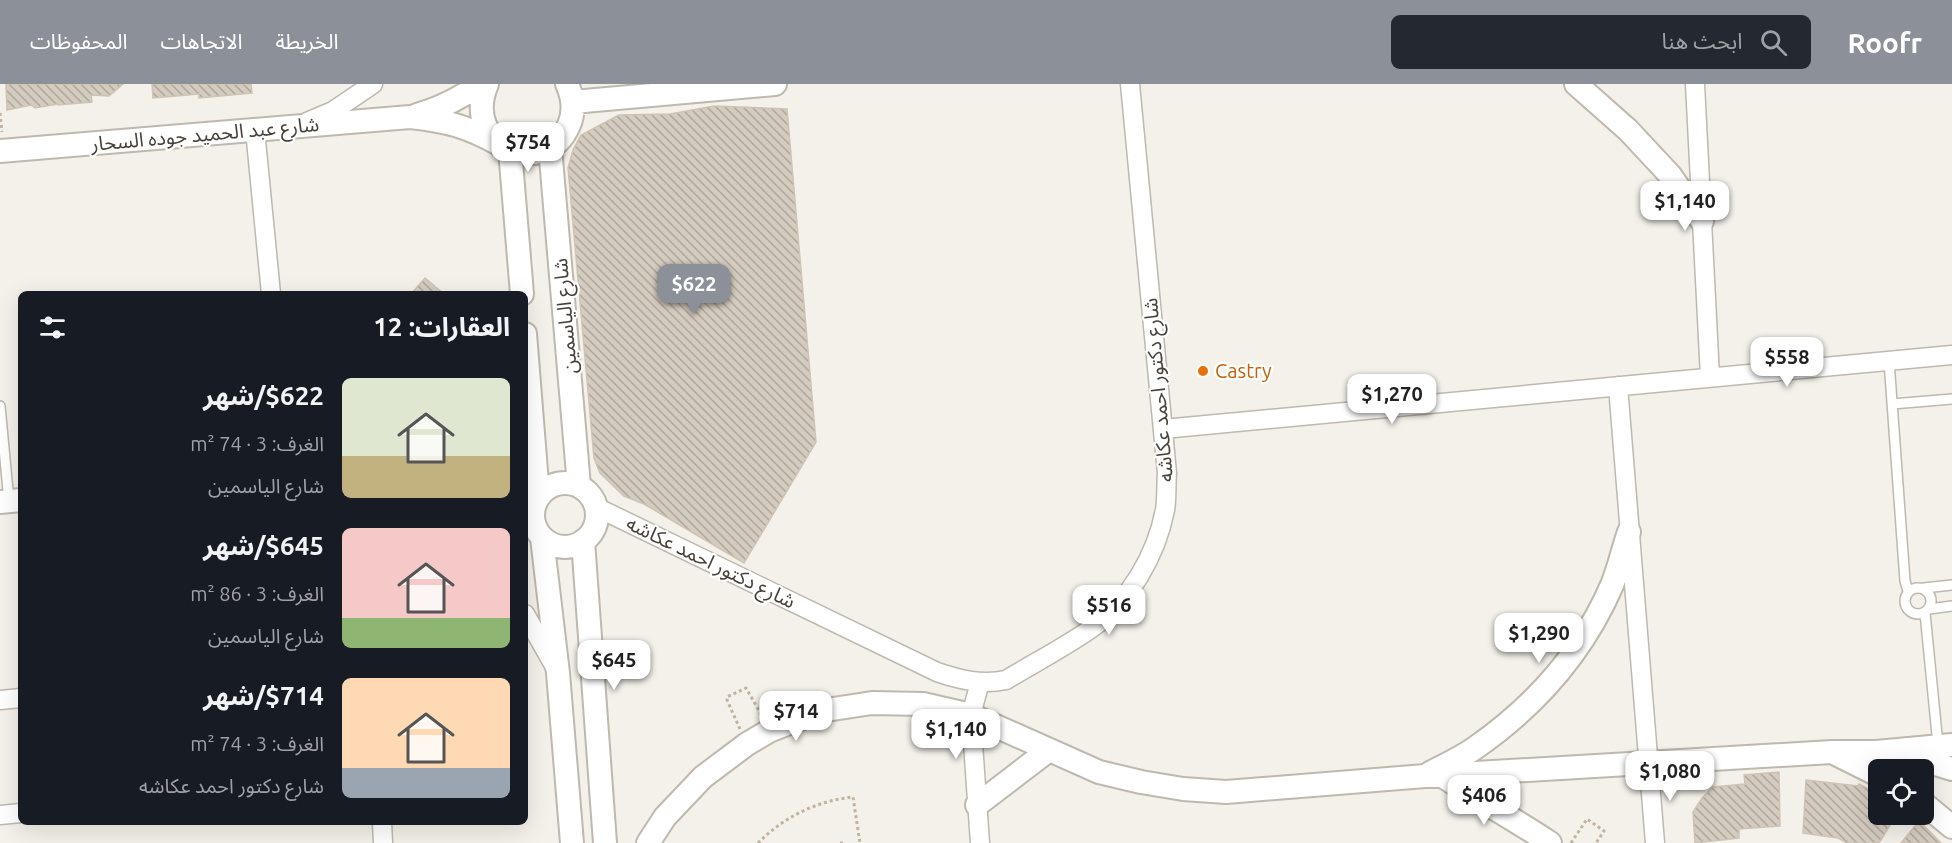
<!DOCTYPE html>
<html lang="ar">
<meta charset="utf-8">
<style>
:root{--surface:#171b24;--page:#242831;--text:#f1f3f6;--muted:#9ea1a6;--accent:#8c9099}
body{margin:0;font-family:Ubuntu,"Noto Sans Arabic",sans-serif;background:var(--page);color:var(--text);direction:rtl;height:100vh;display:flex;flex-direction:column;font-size:22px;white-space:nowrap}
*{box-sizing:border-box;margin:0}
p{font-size:20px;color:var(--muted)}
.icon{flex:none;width:33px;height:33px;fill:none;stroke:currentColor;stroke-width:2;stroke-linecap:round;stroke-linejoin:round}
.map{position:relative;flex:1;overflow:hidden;direction:ltr}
.side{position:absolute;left:18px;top:207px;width:510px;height:534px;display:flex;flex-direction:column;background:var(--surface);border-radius:9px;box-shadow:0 6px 24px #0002;direction:rtl}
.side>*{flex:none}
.fabs{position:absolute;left:1868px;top:675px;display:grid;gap:12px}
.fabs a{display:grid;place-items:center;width:66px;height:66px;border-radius:9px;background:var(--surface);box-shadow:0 6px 24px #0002;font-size:30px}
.price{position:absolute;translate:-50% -51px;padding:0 14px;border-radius:12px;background:#fff;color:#222;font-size:20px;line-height:39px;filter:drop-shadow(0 2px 3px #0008)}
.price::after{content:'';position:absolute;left:50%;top:36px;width:18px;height:14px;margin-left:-9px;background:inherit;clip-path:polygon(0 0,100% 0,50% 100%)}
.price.on{background:var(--accent);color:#fff}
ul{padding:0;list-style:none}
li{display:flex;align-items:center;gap:18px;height:150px;padding:0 18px}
li span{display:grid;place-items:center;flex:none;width:168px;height:120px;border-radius:9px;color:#555}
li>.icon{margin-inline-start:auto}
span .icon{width:72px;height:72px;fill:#fffc;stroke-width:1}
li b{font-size:26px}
h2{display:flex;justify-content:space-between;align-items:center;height:72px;padding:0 18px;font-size:26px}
header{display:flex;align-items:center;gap:36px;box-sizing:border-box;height:84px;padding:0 30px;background:var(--accent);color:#fff}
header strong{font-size:28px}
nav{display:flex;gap:33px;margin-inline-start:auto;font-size:21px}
.search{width:420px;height:54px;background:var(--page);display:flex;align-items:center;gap:15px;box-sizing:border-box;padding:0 21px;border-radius:9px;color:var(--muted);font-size:22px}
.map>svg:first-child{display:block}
.building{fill:url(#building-back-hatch);stroke:#cfc3b4;stroke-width:1.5}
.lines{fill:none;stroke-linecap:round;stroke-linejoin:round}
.service-casing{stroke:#bfb8ad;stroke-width:12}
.minor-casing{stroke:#bfb8ad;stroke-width:21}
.tertiary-casing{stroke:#bfb8ad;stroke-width:26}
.path{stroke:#c0b39f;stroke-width:3;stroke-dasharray:3 3;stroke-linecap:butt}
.service{stroke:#fff;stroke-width:9}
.minor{stroke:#fff;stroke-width:18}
.tertiary{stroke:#fff;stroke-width:22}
.food-dot{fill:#e8710a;stroke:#fff;stroke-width:2}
.labels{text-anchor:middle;stroke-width:4.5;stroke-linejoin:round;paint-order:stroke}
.street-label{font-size:20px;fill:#484139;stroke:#fff}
.food-label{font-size:20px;fill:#c56008;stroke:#fff;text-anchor:start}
</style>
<header>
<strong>Roofr</strong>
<div class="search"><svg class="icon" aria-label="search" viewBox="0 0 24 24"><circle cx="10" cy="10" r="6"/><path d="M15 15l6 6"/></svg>ابحث هنا</div>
<nav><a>الخريطة</a><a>الاتجاهات</a><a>المحفوظات</a></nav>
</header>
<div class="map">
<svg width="1952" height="759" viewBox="0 0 1952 759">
<defs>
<pattern id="building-back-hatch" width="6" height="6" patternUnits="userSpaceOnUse" patternTransform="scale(1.5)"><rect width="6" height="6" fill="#d5ccc0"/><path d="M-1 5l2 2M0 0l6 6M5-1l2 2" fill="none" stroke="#afa79d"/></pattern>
</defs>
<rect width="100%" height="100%" fill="#f4f1ea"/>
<path class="building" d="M6 0H123L109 12 91 11 92 18 58 21V20L35 24 31 21 7 26Z
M152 0H251L252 9 199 14V10L153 14Z
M714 22 787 25 816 358 744 479 644 420 624 412 600 389 594 374 568 84 573 66 581 51 619 31 670 30Z
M425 194 444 210H411Z
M1779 688 1780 742 1739 745V754L1695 759 1693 728 1702 714 1713 703 1745 700 1744 691Z
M1806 696 1858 702 1859 700 1878 710V730H1897L1879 759H1847L1838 754 1803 749Z
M1919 737 1941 759H1901Z"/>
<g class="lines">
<g class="service-casing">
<path id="service" d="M1889 277 1905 497 1908 507
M1892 320 1952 315
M0 322 9 417
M1905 517a13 13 0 1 1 26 0a13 13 0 1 1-26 0Z
M1924 504 1952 501
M1929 525 1952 522
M1925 529 1938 661"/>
</g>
<g class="minor-casing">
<path id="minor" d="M1695 0 1710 293
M307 38 333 27 373 0
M255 46 271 210
M1618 302 1655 759
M1163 345 1952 271
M596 423 937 588C960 596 982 601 1006 596 1034 579 1065 563 1092 544 1130 516 1156 472 1165 426 1167 414 1166 401 1167 389L1130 0
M525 530 555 583
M0 616 21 614
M0 731 21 729
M382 738 383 759
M980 759 971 631 980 598"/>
</g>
<g class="tertiary-casing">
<path id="tertiary" d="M487 0C460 64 546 96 569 41 575 27 573 13 567 0
M1576 0 1628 46 1670 91 1702 137
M573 18 775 0
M417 31C441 24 461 14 480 0
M550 63 579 402
M510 66 522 210
M0 67 410 33C447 37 466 42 499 60
M525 250 538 412
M533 431a32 32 0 1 1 64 0a32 32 0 1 1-64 0Z
M0 418 21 416
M542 454 558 589 572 759
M583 457 605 759
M1836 670 1878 691
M1901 672 1919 675 1952 685
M1430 689C1445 681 1461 674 1475 664 1534 623 1583 568 1612 501 1619 484 1623 465 1629 448
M1441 691C1477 715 1514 735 1550 759
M1923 719 1952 743
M977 721 1049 666
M648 759 665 733 703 693 747 660 769 647 820 627 872 619 923 620 971 631 1099 688 1141 698 1183 705 1226 708 1425 692 1832 668H1876L1952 661"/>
</g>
<path class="path" d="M0 29 2 48
M740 645 727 616V613L746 604 761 630
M758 759C784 733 816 717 853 713L860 759
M840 759H846
M1571 759 1587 735 1604 747 1596 759"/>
<use href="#service" class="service"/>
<use href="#minor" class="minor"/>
<use href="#tertiary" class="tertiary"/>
</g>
<circle class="food-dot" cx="1203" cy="287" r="6"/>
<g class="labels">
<g class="street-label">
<text transform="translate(205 50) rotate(-5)" y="7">شارع عبد الحميد جوده السحار</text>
<text transform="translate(565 232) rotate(-95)" y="7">شارع الياسمين</text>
<text transform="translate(1158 306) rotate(-95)" y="7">شارع دكتور احمد عكاشه</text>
<text transform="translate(711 478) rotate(26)" y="7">شارع دكتور احمد عكاشه</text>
</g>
<g class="food-label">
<text x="1215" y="294">Castry</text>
</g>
</g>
</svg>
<div class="fabs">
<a><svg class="icon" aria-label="locate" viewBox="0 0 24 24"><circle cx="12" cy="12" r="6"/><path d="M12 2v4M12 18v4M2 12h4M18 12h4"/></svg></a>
</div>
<b class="price" style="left:528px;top:89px">$754</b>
<b class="price" style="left:1685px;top:148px">$1,140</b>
<b class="price on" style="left:694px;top:231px">$622</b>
<b class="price" style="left:1787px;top:304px">$558</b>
<b class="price" style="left:1392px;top:341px">$1,270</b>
<b class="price" style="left:1109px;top:552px">$516</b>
<b class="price" style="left:1539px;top:580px">$1,290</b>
<b class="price" style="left:614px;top:607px">$645</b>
<b class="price" style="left:796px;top:658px">$714</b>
<b class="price" style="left:956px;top:676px">$1,140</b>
<b class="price" style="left:1670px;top:718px">$1,080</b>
<b class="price" style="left:1484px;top:742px">$406</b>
<section class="side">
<h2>العقارات: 12<svg class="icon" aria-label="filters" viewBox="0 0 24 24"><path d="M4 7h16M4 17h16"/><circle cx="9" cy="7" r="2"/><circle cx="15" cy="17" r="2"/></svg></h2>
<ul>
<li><span style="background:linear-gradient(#dfe7d0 65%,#c2b280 0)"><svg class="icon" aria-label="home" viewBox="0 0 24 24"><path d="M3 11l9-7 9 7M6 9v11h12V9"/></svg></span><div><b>$622/شهر</b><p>الغرف: 3 · 74 m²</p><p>شارع الياسمين</p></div></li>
<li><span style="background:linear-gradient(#f6c9c9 75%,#8fb573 0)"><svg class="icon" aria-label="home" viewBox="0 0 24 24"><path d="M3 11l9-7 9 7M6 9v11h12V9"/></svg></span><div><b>$645/شهر</b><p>الغرف: 3 · 86 m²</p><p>شارع الياسمين</p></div></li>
<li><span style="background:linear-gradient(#ffd9b3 75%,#9aa5b1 0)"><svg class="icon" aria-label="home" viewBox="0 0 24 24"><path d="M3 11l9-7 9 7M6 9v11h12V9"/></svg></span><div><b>$714/شهر</b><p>الغرف: 3 · 74 m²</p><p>شارع دكتور احمد عكاشه</p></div></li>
</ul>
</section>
</div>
